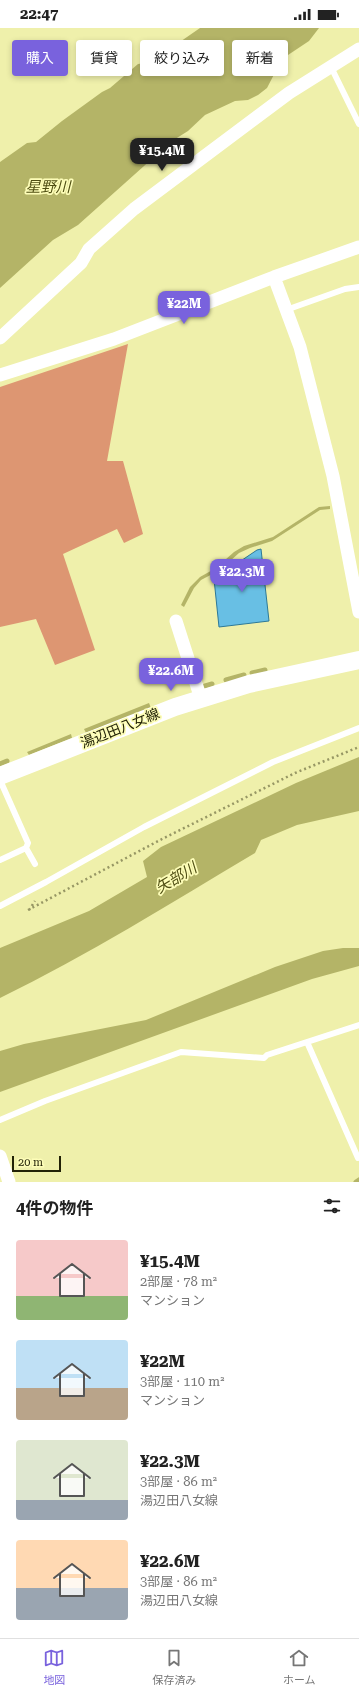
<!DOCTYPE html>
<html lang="ja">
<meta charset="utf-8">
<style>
:root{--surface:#fff;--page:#f2f2f2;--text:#222;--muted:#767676;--line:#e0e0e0;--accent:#7962dd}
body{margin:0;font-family:"Roboto Serif","Noto Sans JP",serif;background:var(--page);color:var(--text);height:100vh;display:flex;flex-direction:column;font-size:15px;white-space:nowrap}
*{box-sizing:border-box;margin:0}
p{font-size:13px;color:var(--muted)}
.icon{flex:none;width:22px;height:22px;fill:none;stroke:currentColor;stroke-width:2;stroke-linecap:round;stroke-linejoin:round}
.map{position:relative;height:1154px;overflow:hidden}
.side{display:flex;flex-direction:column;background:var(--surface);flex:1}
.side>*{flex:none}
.guide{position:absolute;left:12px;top:12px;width:335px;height:36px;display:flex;gap:8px}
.scale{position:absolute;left:12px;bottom:10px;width:49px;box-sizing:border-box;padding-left:4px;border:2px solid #222206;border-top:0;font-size:11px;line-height:14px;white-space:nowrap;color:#222206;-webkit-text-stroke:3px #fdfdb8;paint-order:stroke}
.price{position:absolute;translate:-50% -34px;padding:0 9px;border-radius:8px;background:var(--accent);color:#fff;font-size:13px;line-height:26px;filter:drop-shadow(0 1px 2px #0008)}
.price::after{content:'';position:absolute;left:50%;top:24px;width:12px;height:9px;margin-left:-6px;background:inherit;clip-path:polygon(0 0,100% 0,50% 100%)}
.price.active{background:#222;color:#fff}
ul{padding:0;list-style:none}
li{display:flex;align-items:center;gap:12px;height:100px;padding:0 16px}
li span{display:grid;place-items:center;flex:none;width:112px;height:80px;border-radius:4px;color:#555}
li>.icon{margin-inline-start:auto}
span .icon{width:48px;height:48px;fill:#fffc;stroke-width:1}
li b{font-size:17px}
h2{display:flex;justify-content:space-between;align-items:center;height:48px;padding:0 16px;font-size:17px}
.chip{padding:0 14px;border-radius:4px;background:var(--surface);box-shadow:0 2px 6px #0003;font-size:14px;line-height:36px}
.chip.active{background:var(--accent);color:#fff}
.status{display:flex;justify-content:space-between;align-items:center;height:28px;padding:0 20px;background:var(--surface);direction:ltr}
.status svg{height:11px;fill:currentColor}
.menu{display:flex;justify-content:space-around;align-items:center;height:56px;border-top:1px solid var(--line);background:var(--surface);font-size:11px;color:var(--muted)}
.menu a{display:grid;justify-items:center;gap:2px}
.menu .active{color:var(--accent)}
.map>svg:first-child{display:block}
.forest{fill:#dd9672}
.water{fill:#b4b467}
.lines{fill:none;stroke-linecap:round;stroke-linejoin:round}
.stream{stroke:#b4b467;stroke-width:5}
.building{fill:#68bfe4;stroke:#2d7998}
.path{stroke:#979764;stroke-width:2.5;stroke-dasharray:2 3;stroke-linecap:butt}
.service{stroke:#fff;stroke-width:6}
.minor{stroke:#fff;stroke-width:13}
.secondary{stroke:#fff;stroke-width:18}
.labels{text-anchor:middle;stroke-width:3.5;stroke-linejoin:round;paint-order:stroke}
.street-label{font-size:14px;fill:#222206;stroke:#fdfdb8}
.water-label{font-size:15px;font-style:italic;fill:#4f4e13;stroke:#fdfdb8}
</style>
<div class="status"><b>22:47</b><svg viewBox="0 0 49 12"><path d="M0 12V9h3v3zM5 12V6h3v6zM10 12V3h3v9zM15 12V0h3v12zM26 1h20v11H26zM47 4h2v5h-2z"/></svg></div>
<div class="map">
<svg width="359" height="1154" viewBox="0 0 359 1154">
<rect width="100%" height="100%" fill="#eff0ab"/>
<path class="forest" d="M128 316 107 433H123L143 506 124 515 117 501 63 526 95 622 55 637 36 591 0 599V359Z"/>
<path class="water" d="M200 0H319L309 13 282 31 267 60 258 67 248 72 235 73 205 87 188 103 172 113 78 197 53 212 0 260V134L27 115 36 114 62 93 102 64 110 60 138 36 145 35 148 36Z
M330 478V481L320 482 272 513 250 520 239 525 220 542 201 552 194 560 184 579 181 577 190 559 200 549 216 540 234 524 244 518 273 509 319 479Z
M149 675 151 680 86 705 84 701Z
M71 706 72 710 29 727 27 724Z
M359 729V783L297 797 261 812 255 825C171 875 88 927 0 970V920L89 883 147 849 143 833 161 819 296 755Z
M343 920H359V938L312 951 0 1064V1023L24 1016 146 992 275 939 323 923Z"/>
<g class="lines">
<path class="stream" d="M252 645 265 642
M226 652 244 647
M205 658 212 656
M0 736 7 733
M356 1154 359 1152"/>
</g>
<path class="building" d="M261 521 269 593 219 599 214 551 257 522Z"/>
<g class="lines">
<path class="path" d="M28 882 162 811 295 745 359 719
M29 882 35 873"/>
<path class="service" d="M331 39 359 96
M286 282 345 261 359 259
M0 752 28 815 26 820
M0 832 26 820 35 836
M0 878 46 854 144 799 273 734 359 700
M307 1014 358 1130
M0 1092 45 1073 181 1024 264 1030 267 1027 359 997"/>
<path class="minor" d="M274 249 300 319 333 448 359 584
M0 310 81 235 89 221 134 181 289 65 359 21
M0 347 114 311 274 249 359 219
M176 593 201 671
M0 1128 9 1154"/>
<path class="secondary" d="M0 748 175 679 249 656 359 632"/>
</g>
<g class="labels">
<g class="street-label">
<text transform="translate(120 700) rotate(-22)" y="5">湯辺田八女線</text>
</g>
<g class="water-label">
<text x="48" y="164">星野川</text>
<text transform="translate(176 850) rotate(-31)" y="5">矢部川</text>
</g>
</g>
</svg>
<div class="scale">20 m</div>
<b class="price active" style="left:162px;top:144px">¥15.4M</b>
<b class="price" style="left:184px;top:297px">¥22M</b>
<b class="price" style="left:242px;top:565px">¥22.3M</b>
<b class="price" style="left:171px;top:664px">¥22.6M</b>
<div class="guide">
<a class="chip active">購入</a>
<a class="chip">賃貸</a>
<a class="chip">絞り込み</a>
<a class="chip">新着</a>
</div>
</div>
<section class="side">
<h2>4件の物件<svg class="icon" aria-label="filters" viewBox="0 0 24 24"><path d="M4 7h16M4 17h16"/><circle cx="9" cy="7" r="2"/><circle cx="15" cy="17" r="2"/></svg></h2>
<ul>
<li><span style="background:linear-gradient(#f6c9c9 70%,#8fb573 0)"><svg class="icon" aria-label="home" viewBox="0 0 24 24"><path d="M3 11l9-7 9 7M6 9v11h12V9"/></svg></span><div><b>¥15.4M</b><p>2部屋 · 78 m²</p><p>マンション</p></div></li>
<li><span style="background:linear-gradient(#bfe0f5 60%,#b9a48a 0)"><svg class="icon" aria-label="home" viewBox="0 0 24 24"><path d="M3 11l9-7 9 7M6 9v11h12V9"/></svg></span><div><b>¥22M</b><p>3部屋 · 110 m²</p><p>マンション</p></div></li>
<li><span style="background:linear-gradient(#dfe7d0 75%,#9aa5b1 0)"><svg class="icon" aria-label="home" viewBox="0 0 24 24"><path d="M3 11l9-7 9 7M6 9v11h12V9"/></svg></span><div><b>¥22.3M</b><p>3部屋 · 86 m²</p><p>湯辺田八女線</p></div></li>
<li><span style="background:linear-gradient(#ffd9b3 60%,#9aa5b1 0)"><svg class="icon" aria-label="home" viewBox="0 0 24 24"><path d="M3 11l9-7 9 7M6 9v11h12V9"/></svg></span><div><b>¥22.6M</b><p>3部屋 · 86 m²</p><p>湯辺田八女線</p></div></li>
</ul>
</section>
<nav class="menu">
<a class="active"><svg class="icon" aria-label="map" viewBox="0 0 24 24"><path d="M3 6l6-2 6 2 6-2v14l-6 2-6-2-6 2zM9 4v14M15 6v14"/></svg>地図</a>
<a><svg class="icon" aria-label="saved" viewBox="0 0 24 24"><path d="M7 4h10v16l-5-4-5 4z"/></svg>保存済み</a>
<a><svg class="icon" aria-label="home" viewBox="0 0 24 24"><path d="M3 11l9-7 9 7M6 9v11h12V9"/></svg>ホーム</a>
</nav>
